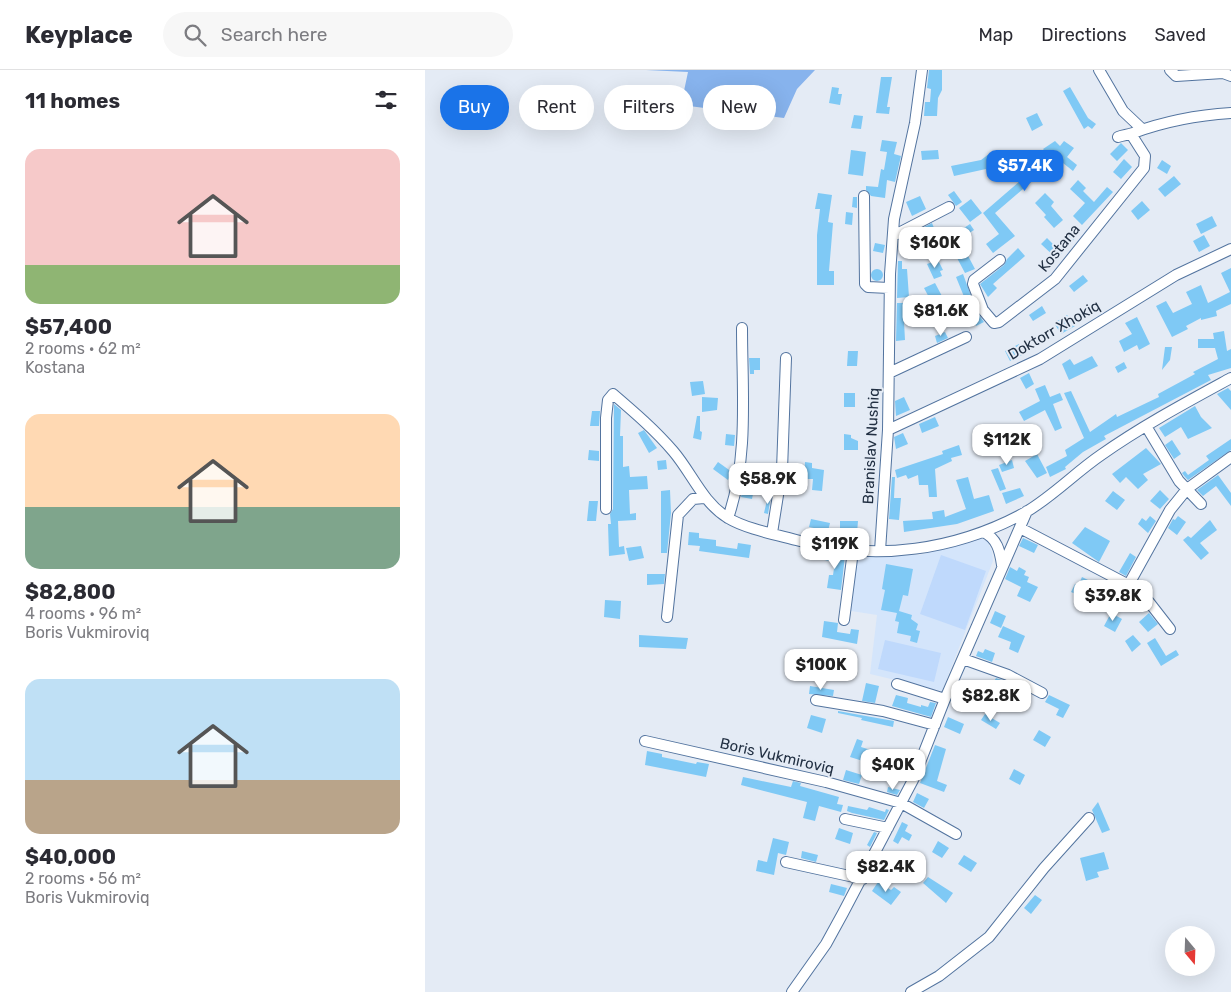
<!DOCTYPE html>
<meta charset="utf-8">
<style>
:root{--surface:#fff;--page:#f7f7f7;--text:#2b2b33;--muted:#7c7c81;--line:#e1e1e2;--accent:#1a73e8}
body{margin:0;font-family:Rubik,sans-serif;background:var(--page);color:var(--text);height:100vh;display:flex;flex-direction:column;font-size:19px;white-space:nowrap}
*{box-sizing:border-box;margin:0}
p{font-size:16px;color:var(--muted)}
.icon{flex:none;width:28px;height:28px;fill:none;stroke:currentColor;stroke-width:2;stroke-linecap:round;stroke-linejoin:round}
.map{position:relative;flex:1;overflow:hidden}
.details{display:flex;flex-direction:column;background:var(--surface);width:425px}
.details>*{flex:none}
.top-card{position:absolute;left:15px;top:15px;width:475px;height:45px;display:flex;gap:10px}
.needle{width:32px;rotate:161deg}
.controls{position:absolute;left:740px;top:856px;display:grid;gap:10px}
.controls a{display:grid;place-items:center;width:50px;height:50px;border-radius:50%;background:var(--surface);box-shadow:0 5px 20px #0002;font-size:25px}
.price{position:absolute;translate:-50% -42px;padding:0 11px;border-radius:10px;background:#fff;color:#222;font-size:16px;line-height:32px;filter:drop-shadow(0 1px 2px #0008)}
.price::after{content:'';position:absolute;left:50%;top:30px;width:15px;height:11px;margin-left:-8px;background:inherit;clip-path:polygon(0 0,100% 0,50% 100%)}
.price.current{background:var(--accent);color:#fff}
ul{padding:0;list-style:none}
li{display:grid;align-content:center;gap:10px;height:265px;padding:0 25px}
li span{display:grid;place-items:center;height:155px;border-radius:15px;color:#555}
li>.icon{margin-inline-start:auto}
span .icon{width:90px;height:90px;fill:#fffc;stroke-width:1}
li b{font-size:21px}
h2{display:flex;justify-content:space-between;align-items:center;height:60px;padding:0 25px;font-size:21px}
.chip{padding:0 18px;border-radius:22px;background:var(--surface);box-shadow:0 5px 20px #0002;font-size:18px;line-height:45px}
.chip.current{background:var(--accent);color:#fff}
header{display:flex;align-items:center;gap:30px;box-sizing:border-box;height:70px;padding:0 25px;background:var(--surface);border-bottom:1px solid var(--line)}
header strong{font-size:24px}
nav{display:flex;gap:28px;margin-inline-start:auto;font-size:18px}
.search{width:350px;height:45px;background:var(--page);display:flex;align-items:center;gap:12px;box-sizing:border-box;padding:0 18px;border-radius:28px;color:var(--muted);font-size:19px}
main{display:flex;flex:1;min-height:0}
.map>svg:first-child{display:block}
.built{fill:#d4e5fb}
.green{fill:#bfd9fc}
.forest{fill:#87b3ed}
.building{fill:#7fc9f5}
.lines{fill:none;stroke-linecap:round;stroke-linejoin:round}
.minor-casing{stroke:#53749f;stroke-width:12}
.minor{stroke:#fff;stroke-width:10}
.labels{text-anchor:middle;stroke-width:4;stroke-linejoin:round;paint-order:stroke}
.street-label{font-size:15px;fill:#223043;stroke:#e4ebf5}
</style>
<header>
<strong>Keyplace</strong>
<div class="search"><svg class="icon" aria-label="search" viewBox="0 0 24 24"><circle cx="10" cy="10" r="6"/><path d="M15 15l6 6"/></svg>Search here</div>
<nav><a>Map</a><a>Directions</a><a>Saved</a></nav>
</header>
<main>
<section class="details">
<h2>11 homes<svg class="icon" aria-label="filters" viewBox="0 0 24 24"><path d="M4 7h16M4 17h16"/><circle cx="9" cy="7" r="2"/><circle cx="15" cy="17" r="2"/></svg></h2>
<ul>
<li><span style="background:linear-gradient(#f6c9c9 75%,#8fb573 0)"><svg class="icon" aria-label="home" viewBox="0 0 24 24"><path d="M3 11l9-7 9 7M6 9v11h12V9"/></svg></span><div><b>$57,400</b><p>2 rooms · 62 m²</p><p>Kostana</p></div></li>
<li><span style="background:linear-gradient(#ffd9b3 60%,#7fa58c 0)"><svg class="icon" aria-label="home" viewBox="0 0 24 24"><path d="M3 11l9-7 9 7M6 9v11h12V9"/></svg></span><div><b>$82,800</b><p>4 rooms · 96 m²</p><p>Boris Vukmiroviq</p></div></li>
<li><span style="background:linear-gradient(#bfe0f5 65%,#b9a48a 0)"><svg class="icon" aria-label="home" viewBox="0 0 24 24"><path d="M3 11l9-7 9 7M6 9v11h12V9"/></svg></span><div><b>$40,000</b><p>2 rooms · 56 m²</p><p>Boris Vukmiroviq</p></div></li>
</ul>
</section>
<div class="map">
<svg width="806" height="922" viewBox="0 0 806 922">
<rect width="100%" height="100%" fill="#e4ebf5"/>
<path class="built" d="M556 468 563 472 567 482 568 491 517 621 445 604 452 545 420 540 431 486 495 485Z"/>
<path class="green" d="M516 485 561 501 540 560 495 544Z
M460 570 516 583 509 612 453 599Z"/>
<path class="forest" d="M221 0H390L372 19 359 48 256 35 263 2Z"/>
<path class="building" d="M504 0H517V20L513 28 512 46H499L500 32H505L506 19 502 18Z
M456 7H467L462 37H465L464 44 451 43Z
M407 17 414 18 413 24H417L415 35 404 33Z
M645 17 663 48 671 54 667 59 663 56 659 59 638 21Z
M612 43 618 55 607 61 601 48Z
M429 45 438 46 436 59 426 58Z
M457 70 472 72 469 84 476 86 470 112 462 110 460 128 446 126 441 120V116L453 117 456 99 459 100 462 82 455 81Z
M630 71 635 76 639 71 649 78 642 87 652 95 648 101 633 89 570 143 590 166 568 183 561 174 574 164 558 143 624 86 618 79Z
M696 73 703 80 692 91 685 84Z
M426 80 441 82 438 106 423 104Z
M513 80 514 89 497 90 496 81Z
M564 84 575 101 565 107 561 99 529 106 526 96 556 90Z
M699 89 707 97 696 109 688 102Z
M737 90 746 96 742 104 732 98Z
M749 106 756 114 740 127 733 119Z
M653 110 661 118 658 121 669 132 682 117 688 122 657 155 648 146 660 133 645 119Z
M529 121 537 132 531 136 523 125Z
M393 123 407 125 403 152 408 153 404 201H409V215H392V165L395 139H390Z
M620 123 629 132 626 136 638 150 629 158 619 147 621 145 610 133Z
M495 126 501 139 487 146 481 132Z
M428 127H432V138L427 137Z
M546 129 557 143 545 152 534 138Z
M717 131 725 140 713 150 706 141Z
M421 142 428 143 427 155 420 154Z
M787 146 792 156 776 164 771 154Z
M507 153 509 158 474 174V170Z
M545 154 549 160 538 167 545 180 541 182 550 199 540 203 522 169Z
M650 156 656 161 632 189 616 174 622 168 632 178Z
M779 165 785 176 774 182 768 171Z
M450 173 460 175 458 183 448 181Z
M593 178 600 186 568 214 572 218 563 227 555 214 579 195 582 189Z
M513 190 518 200 515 201 517 206 509 209 502 194Z
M473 191H477V199H482L484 227 472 228Z
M806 198V234L791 241 792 246 776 250V248L761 256 763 259 747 267 731 236 741 231 748 243 767 234 761 222 776 215 783 233 805 222 796 203Z
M446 205a6 6 0 1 1 12 0a6 6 0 1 1-12 0Z
M538 204 552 242 559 252 551 256 531 207Z
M658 205 663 211 649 222 644 216Z
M510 213 518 228 507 233 499 218Z
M472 233H478L480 270 471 271Z
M527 233 533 247 521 251 516 237Z
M617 236 621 243 608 251 604 245Z
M642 245 650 256 636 264 629 253Z
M712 247 725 274 714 280 712 275 699 282 694 271 707 264 700 253Z
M799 261 802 281 806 279V298L783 305 786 310 679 366 681 369 658 382 640 397 641 399 625 407 621 397 642 386 640 380 659 368 639 323 646 321 665 362 691 344 692 347 734 327 733 324 770 304 768 302 793 289 790 278H773V269H789L788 263Z
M520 262 523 268 512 273 510 266Z
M594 274 599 284 585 291 580 281Z
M740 277H747L745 290 737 300Z
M423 281H433L432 296H422Z
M667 286 673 296 644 310 637 294 645 289 649 295Z
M324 288H335V300H329V304H325Z
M699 292 702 298 693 303 690 297Z
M604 303 609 314 601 319 595 308Z
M278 311 280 324 267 326 265 312Z
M620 315 625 327 635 323 638 330 628 334 637 358 630 361 620 340 599 351 594 342 615 331 610 319Z
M803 318 806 321V340L792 324Z
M419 323H430V337H419Z
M277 327 293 328 292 340 277 342Z
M479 327 485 340 471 346 470 331Z
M189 334 196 340 195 366H198V397L204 396 205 407 222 406 223 419 204 420 205 444 211 443V450L193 451 194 477 199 476 200 484 184 486 183 454H186L185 444 188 439Z
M770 336 776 347 787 358 763 369 756 357 740 367 734 358Z
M167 341H175L174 356H165Z
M272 346H275V361L277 362 276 370 268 368Z
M510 347 514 356 497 363 494 354Z
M219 360 232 378 224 383 213 363Z
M478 363 483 374 471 379 469 367Z
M301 364 310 365 309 376 300 375Z
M419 364 426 365V368L433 371V380H419Z
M806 369V380L763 410 760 407 757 403 760 401 763 405 784 390 781 386Z
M747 370 756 384 749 389 740 375Z
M534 375 537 385 526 388 527 391 510 399 512 427H504L503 415H494L493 405 483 409 481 405 472 408 470 400 518 384 517 381Z
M721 378 736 394 718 404 723 410 713 419 701 407 695 413 687 404Z
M164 380 174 381V391L163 390Z
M612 384 622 403 612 408 600 391Z
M241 390 242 399 233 400 232 391Z
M587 390 589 398 577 402 574 395Z
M293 392 307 402 303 410 288 399Z
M380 392 387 393V398L399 400 397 421 387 420 388 409H379Z
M348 394H350L349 408 345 407Z
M573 398 581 419 575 421 566 400Z
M793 405 806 423V436L791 416 778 426 772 420Z
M467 407H470L469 428H476L474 450 464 449Z
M543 407 549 429 564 425 569 441 532 454 479 462 478 451 508 449 507 442 519 440 520 447 541 439 531 410Z
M319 412 330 414 327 429 316 427Z
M595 418 599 426 581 434 577 423Z
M245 420 246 443 242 483H236V421Z
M735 420 744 429 735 439 725 431Z
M688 421 700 430 692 440 680 431Z
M343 426H346L343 444 339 443Z
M164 431H173L171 451H162Z
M725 446 731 451 723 463 713 454 717 448 721 451Z
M753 446 761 452 752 465 743 458 748 449 750 450Z
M386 449 405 453 403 461 384 457Z
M785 450 792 460 775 473 784 483 776 490 758 470 763 466 766 468Z
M415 451H433L432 463H415Z
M660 457 685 471 674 492 647 473Z
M264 462 274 463V468L291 470V476L312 479 313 473 326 475 324 488 274 481 275 476 263 475Z
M598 468 613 475 609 483 594 476Z
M216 476 219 488 204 491 201 478Z
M395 482 420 486 416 520 402 518 404 505H408L410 492 394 489Z
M705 483 711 487 701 506 694 502Z
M461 494 488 499 483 526 478 525 474 541 487 545 486 549 493 554 491 560 495 561 492 573 485 571 486 566 472 563 474 552 470 551 472 543 456 540 460 520 457 519Z
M585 497 592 501 594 497 601 501 599 505 604 507 602 512 613 517 605 532 592 526 596 517 580 509Z
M222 504H240L239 514 222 515Z
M657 507 665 511 661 519 674 525 681 511 694 518 688 529 689 537 686 543 671 535 672 533 646 522 650 514 653 516Z
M180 530 196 531 195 549 179 547Z
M570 541 581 546 576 558 565 553Z
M686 543 697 549 690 562 679 556Z
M724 543 733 554 723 562 714 552Z
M399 551 413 553 412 562 425 564 426 559 434 560 432 574 397 567Z
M578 556 600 566 593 583 584 579 586 572 573 567Z
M214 565 263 568 261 579 214 577Z
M708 565 716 574 707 582 700 571Z
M730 568 741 586 751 580 754 585 736 596 722 573Z
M560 579 570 583 567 592 551 586 553 581 558 583Z
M571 608 580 611 564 637 557 634Z
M441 613 454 616 450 633 437 631Z
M385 616 409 620 408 626 384 624Z
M540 618 553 624 547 635 534 629Z
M471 625 483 628 482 633 496 637V635L503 637 505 632 511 633 506 647 467 636Z
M624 625 645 635 638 648 631 645 634 639 620 632Z
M413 641 469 651 468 657 436 650 437 648 413 643Z
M560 644 575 653 571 659 556 650Z
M386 645 401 649 397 663 382 658Z
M523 647 539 654 535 664 519 657Z
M614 660 626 667 620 677 608 670Z
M432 669 438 671 436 677 475 689 474 693 486 697 483 705 425 687Z
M510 675 521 679 512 711 522 715 519 722 495 713Z
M222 681 237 684V687L271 694 272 692 284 694 281 707 220 695Z
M589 699 600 705 595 715 584 709Z
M421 700 437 705 434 714 418 710Z
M318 707 366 717 368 711 376 713 375 716 414 727 412 734 418 735 416 742 394 736 390 751 378 748 382 732 316 715Z
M463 717 475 720 472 725 462 722Z
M492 723 504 729 499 738 488 732Z
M673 732 685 760 677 763 667 740Z
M423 736 442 740 444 737 460 742 461 739 464 740 459 750 427 743 422 741Z
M477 752 483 755 480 761 487 765 484 771 477 767 473 774 468 771Z
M414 758 428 763 425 774 410 769Z
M449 762 452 763 445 777 442 775Z
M348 768 364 772 361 785 353 783 349 805 331 801 333 790 342 792Z
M513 771 524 778 517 788 507 782Z
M377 781 393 785 391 792 376 788Z
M462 781 470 784 465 796 457 792Z
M679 782 684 799 672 802 674 807 661 811 655 788Z
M539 785 552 793 546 802 533 794Z
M503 807 528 823 521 833 498 813Z
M453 812 466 820 469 817 476 822 466 835 447 821Z
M406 814 422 818 419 826 404 822Z
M610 825 617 830 606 844 599 838Z"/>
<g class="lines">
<g class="minor-casing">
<path id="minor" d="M674 0 698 41 716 58
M745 0 751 6 798 3 806 6
M693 67C698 65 703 65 708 63 738 52 773 45 806 43
M439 126 440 214 443 217 464 218
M468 166 524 137
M575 190 549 210 548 214 558 240 569 253 574 252 630 209 719 98 720 86 706 64
M464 303 541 267
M721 356 754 411 776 434
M463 360 615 289 751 205 806 179
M181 439V348L183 330 188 324C209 342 230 360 248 381 267 403 277 432 303 448 321 459 353 465 375 471 451 492 532 480 601 442 628 426 651 402 676 385 717 356 762 332 806 308
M303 448C324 387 317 321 317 258
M595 458 702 514 724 532 745 559
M558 462C572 468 575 481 577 495
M347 463 357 400 361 288
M455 481 463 360 465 204 469 149 490 53 497 0
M694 532 745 440 762 419 806 387
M242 547 253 445 268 429 279 428
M419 550 428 481
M538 589 583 605 617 623
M472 614 520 629
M391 630 458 641 510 655
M220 671 401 712 476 733 531 764
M420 749 463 758
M361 792 438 809
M367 922 401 874 418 843 488 710 520 629 602 441
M486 922 514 906 564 867 619 798 664 748"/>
</g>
<use href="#minor" class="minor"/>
</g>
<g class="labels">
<g class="street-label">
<text transform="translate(634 178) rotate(-51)" y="5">Kostana</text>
<text transform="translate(629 260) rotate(-30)" y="5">Doktorr Xhokiq</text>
<text transform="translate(446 376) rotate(-87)" y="5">Branislav Nushiq</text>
<text transform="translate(352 686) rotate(13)" y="5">Boris Vukmiroviq</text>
</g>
</g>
</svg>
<div class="controls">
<a><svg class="needle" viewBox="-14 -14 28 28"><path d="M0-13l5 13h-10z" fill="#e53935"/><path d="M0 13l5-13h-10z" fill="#7c7c81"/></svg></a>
</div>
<b class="price current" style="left:600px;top:122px">$57.4K</b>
<b class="price" style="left:510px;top:199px">$160K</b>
<b class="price" style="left:516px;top:267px">$81.6K</b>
<b class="price" style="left:582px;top:396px">$112K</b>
<b class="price" style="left:343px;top:435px">$58.9K</b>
<b class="price" style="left:410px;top:500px">$119K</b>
<b class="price" style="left:688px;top:552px">$39.8K</b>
<b class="price" style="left:396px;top:621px">$100K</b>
<b class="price" style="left:566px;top:652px">$82.8K</b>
<b class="price" style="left:468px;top:721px">$40K</b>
<b class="price" style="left:461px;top:823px">$82.4K</b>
<div class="top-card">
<a class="chip current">Buy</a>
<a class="chip">Rent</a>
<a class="chip">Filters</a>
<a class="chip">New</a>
</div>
</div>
</main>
